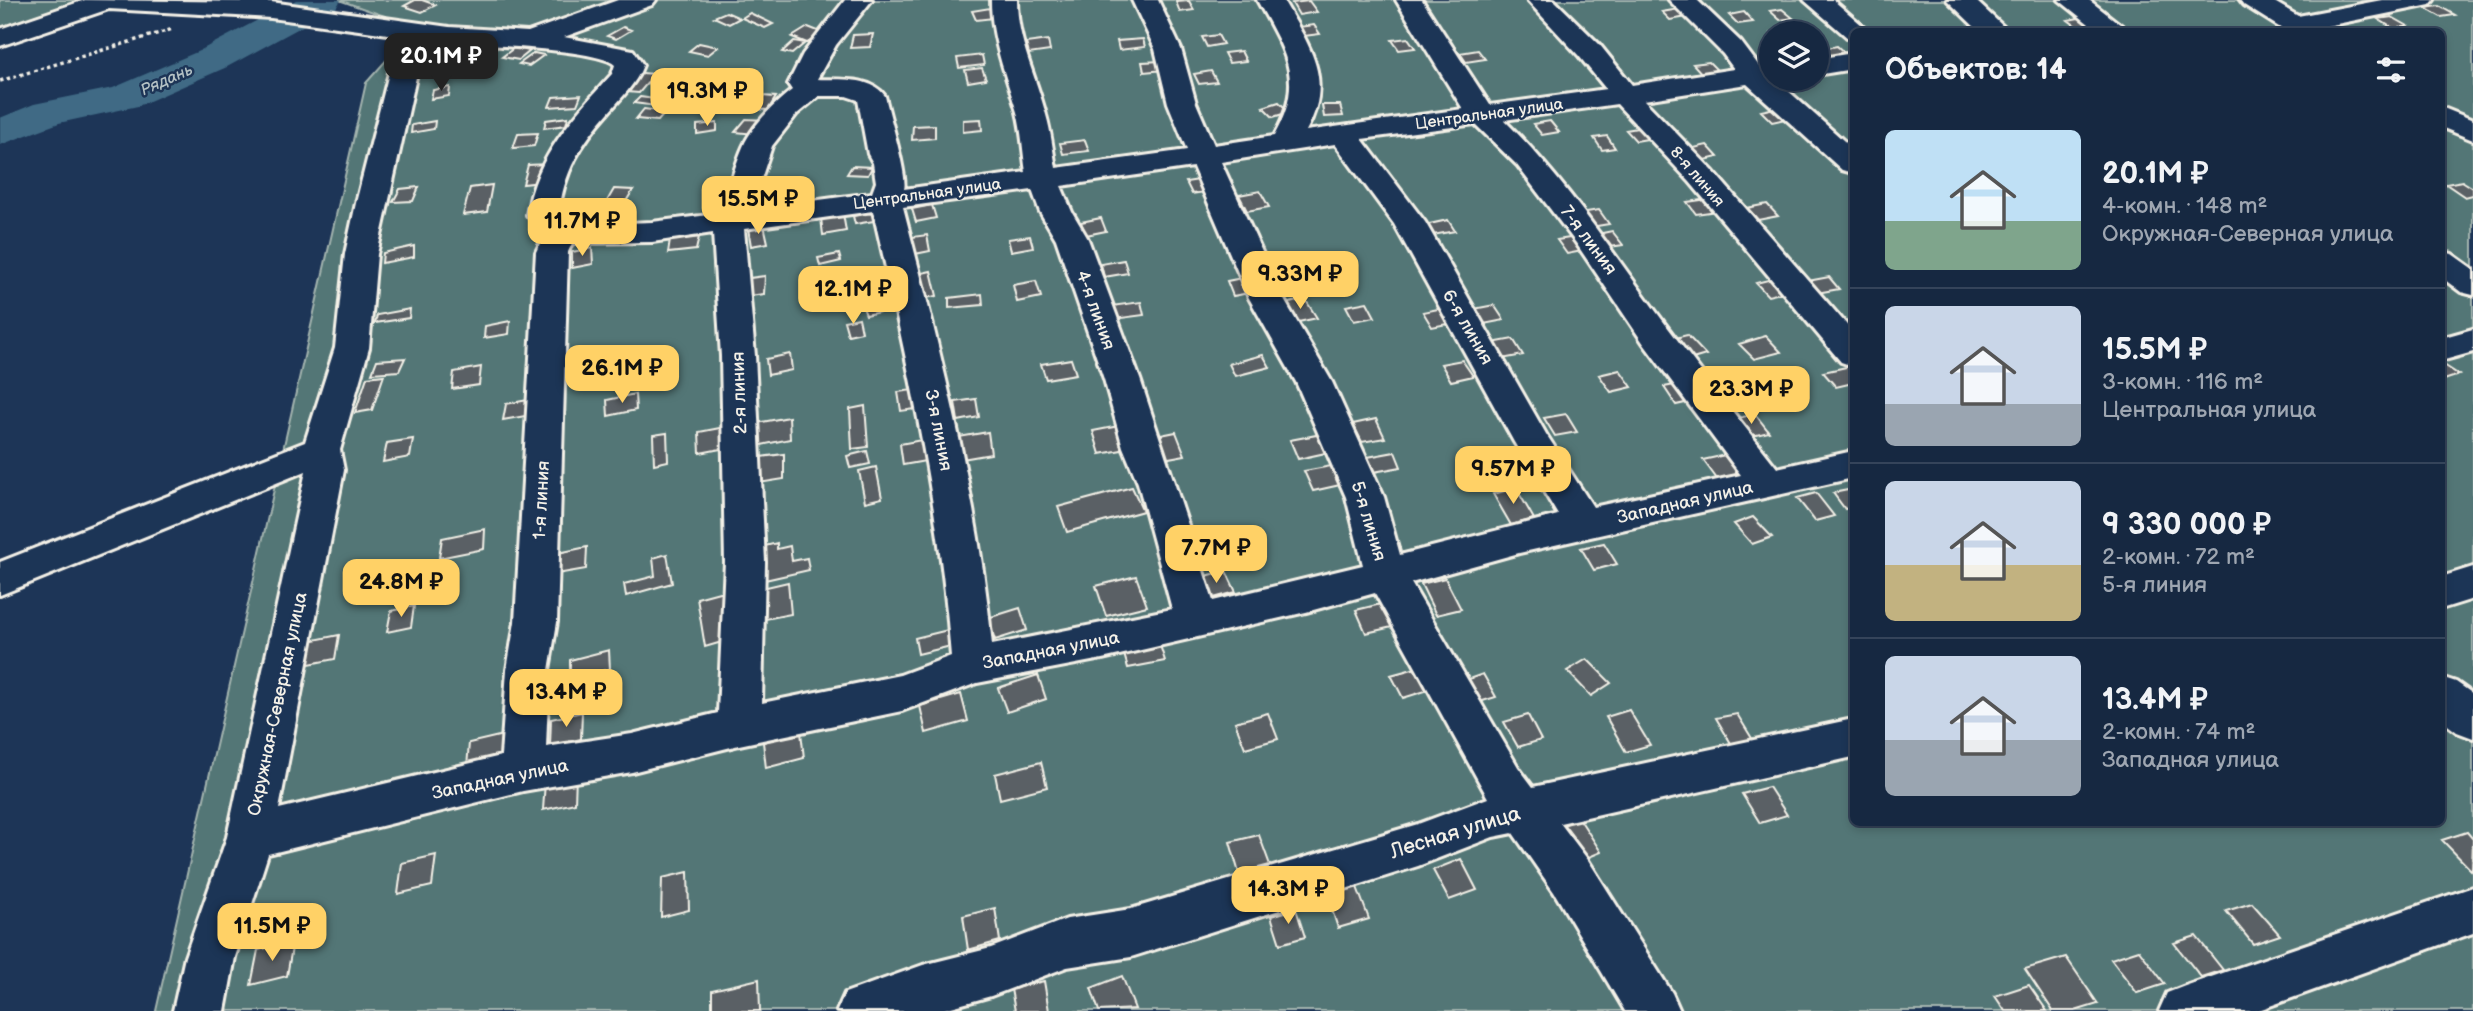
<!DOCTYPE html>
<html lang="ru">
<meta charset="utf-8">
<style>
:root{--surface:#162841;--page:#23344c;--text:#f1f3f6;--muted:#9ea6b1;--line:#35445a;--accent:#ffd166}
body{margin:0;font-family:"Balsamiq Sans",sans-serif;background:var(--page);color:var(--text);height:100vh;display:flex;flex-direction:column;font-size:26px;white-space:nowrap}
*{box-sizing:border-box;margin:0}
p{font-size:23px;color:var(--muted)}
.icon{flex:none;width:38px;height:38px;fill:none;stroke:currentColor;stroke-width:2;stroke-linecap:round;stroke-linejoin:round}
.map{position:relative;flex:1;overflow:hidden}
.panel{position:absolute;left:1850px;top:28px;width:595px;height:798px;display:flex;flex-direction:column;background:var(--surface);border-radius:10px;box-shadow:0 4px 10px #0003,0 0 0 2px var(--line)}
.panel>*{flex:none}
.tools{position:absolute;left:1759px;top:21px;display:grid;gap:14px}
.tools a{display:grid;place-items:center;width:70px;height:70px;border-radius:50%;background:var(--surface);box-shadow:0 4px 10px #0003,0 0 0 2px var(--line);font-size:35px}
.price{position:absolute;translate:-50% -60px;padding:0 16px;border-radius:14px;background:var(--accent);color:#111;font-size:23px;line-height:46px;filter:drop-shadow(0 2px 4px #0008)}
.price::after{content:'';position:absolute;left:50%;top:42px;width:21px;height:16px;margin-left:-10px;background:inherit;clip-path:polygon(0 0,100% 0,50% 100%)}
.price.active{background:#222;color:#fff}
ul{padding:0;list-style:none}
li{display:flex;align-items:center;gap:21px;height:175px;padding:0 35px}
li+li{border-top:2px solid var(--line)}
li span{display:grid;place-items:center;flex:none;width:196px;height:140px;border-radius:10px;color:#555}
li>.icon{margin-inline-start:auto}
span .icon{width:84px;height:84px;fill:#fffc;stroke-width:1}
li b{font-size:30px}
h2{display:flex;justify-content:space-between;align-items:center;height:84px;padding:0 35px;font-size:30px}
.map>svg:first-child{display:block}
.green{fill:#537676;stroke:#a4b4af;stroke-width:2;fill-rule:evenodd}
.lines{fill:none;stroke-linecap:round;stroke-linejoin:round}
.river{fill:#3f6b85;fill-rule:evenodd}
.building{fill:#5a6065;stroke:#f4f1e8;stroke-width:2}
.minor-casing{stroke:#f4f1e8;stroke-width:6}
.path{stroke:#f4f1e8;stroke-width:3.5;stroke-dasharray:3.5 3.5;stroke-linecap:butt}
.minor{fill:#1d3557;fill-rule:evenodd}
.labels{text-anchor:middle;stroke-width:5;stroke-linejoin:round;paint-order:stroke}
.far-water-label{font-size:16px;font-style:italic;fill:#b5c2c5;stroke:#1d3557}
.far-street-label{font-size:16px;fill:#f4f1e8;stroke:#1d3557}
.street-label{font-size:18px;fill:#f4f1e8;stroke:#1d3557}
.near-street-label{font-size:21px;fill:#f4f1e8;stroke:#1d3557}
</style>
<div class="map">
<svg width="2473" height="1011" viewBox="0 0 2473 1011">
<rect width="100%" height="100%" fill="#1d3557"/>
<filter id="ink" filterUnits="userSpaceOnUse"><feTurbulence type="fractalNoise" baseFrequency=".0143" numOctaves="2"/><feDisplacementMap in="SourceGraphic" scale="14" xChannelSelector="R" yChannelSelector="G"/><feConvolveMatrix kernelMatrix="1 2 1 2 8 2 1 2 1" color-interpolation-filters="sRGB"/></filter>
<g filter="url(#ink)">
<path class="green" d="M0 0H82L0 28Z
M339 0H2473V1011H156L366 83 416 27ZM1853 32H2441V822H1853ZM1771 33H1816V79H1771Z"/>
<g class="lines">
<path class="river" d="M296 0H341L336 8 227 67 138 106 59 123 0 145V118L34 104 113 88 199 51Z"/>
</g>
<path class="building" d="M415 0H422L436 5 422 12 404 6Z
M1189 1 1194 10 1180 12 1176 2Z
M1309 1 1317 12 1299 15 1292 3Z
M2439 6 2455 15 2441 17 2425 8Z
M990 8 994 18 976 20 972 11Z
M1679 9 1687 17 1670 20 1662 12Z
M1782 9 1793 18 1780 20 1770 11Z
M726 12 740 18 729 24 714 17Z
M1744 12 1753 22 1738 24 1729 15Z
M750 13 773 24 765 28 742 18Z
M2084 17 2101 29 2084 32 2068 20Z
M2392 17 2408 26 2394 29 2378 19Z
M1314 25 1320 34 1304 36 1298 27Z
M623 27 631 30 616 39 607 36Z
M808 27 823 33 807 43 792 37Z
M873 34 870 47 850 48 853 35Z
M1218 35 1223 44 1207 47 1202 37Z
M1408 38 1415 48 1399 50 1392 40Z
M1143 39 1145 47 1119 50 1117 41Z
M1048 40 1050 51 1029 54 1026 43Z
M794 41 805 43 792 54 782 52Z
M699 43 718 47 708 55 689 51Z
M1837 46 1846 54 1825 57 1816 50Z
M514 48 530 51 519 60 502 57Z
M1478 50 1485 59 1466 62 1460 53Z
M1241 51 1246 61 1229 63 1224 53Z
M534 53 544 55 529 66 519 64Z
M982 55 984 65 959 68 957 58Z
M1162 61 1164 70 1144 72 1142 62Z
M1709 62 1719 72 1703 75 1693 64Z
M982 68 986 79 968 82 965 70Z
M1211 71 1217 82 1199 84 1194 74Z
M642 73 655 74 639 93 626 92Z
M450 87 449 96 431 99 433 90Z
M581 95 577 105 549 107 553 97Z
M761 96 776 97 768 110 754 109Z
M640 97 662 100 656 106 634 103Z
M1279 102 1289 112 1273 117 1263 107Z
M1322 105H1340L1343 116 1324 117Z
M1779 107 1790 118 1772 122 1761 111Z
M644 109 666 112 658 121 636 119Z
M568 117 566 125 544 128 546 120Z
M746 119 765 120 755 134 735 132Z
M981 119 982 130 963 132V120Z
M435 121 434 129 411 133 412 125Z
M1550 121 1559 132 1542 135 1533 124Z
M717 123V131L697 134V125Z
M935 125V138L912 140 913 126Z
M1643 127 1653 138 1636 141 1626 130Z
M538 133 534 146 513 148 518 134Z
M1607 136 1615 148 1602 150 1594 138Z
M1085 140 1089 151 1063 154 1060 143Z
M1707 145 1718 157 1701 161 1689 149Z
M547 164 541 182 523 184 528 165Z
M852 166 872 167 868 175 847 174Z
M1205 179 1211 191 1192 194 1186 182Z
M2462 181 2473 188V195L2465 197 2446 184Z
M492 185 487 212 463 215 470 188Z
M419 187 413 201 393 202 400 189Z
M614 189 633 190 625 203H606Z
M1260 191 1269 207 1247 211 1239 195Z
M1708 199 1717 211 1696 214 1687 202Z
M1767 204 1778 216 1758 220 1747 208Z
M932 205 936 218 916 222 912 209Z
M1599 210 1609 224 1591 227 1580 213Z
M877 211 880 220 855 224 853 216Z
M843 214 846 231 823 235 821 218Z
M1101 218 1106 231 1086 235 1081 222Z
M1448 220 1455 231 1433 235 1425 225Z
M764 225 768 243 751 246 748 228Z
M1612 231 1623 245 1604 248 1593 235Z
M927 235 930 251 915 254 912 237Z
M1030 236 1033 247 1011 251 1008 239Z
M699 237 696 250 668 253 670 240Z
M1576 237 1587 250 1567 254 1557 240Z
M414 246V257L382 263 383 253Z
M592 248 593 264 572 268V252Z
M839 254 841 261 820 266 818 258Z
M1124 260 1128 273 1104 277 1101 264Z
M931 271 937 296 924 298 918 274Z
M878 273 879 281 843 288 841 279Z
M765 276 764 294 749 296 750 278Z
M1305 276 1312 290 1292 294 1285 280Z
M1247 277 1254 292 1233 296 1227 281Z
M1829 277 1839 289 1817 293 1808 281Z
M1776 278 1789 291 1768 296 1756 283Z
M1036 281 1041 297 1017 302 1013 285Z
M982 294 983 305 949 308V298Z
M882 295 888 310 866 315 860 300Z
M1305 299 1317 318 1294 323 1282 305Z
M1141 302 1144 315 1114 319 1111 306Z
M1367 302 1375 317 1354 321 1346 306Z
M1494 305 1504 320 1484 324 1474 309Z
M1443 308 1452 323 1432 327 1423 312Z
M410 309 409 318 375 323 377 315Z
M859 318 862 332 848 335 844 321Z
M510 321 509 334 484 338 485 326Z
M1687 335 1706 355 1689 360 1671 339Z
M1766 336 1781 352 1754 359 1739 344Z
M1513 339 1523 355 1502 359 1492 343Z
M639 349 640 362 604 368V355Z
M790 354 792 370 768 375 766 359Z
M1263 355 1270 367 1235 376 1229 364Z
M405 358 399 371 372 373 377 360Z
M1071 359 1076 374 1046 379 1041 364Z
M1462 360 1473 376 1451 381 1441 364Z
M2441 363 2459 375 2441 381Z
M1851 366 1853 383 1836 387 1823 372Z
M481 367 479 385 452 389 454 372Z
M1620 370 1632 387 1611 392 1599 375Z
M384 375 372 410 355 413 367 377Z
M1685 383 1698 400 1676 405 1664 387Z
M927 388 930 407 901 411 898 392Z
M635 394 636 410 608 416 607 400Z
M533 399 531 415 503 420 506 404Z
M976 399 979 417 958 421 955 402Z
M865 406 868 447 852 449 850 409Z
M1566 414 1577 432 1555 436 1544 418Z
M1755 414 1769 432 1748 437 1734 419Z
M789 417 790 439 752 447 751 424Z
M1376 419 1385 438 1362 442 1353 424Z
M1119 426 1127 449 1100 454 1093 431Z
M725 427 726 448 700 453 699 432Z
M988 432 991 454 962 459 959 437Z
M1176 432 1185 455 1158 460 1151 437Z
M667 433 668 461 654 464 653 435Z
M1322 434 1330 452 1298 459 1290 440Z
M413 439 410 457 383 462 387 443Z
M927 439 931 460 903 465 900 444Z
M867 451 870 464 850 468 847 456Z
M1395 452 1401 467 1368 473 1362 458Z
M784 454V479L753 484V458Z
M1725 455 1739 474 1717 479 1703 460Z
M1331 466 1340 485 1313 491 1304 471Z
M876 467 882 498 865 502 859 471Z
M1132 487 1143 511 1067 532 1058 507Z
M1516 488 1534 519 1511 525 1493 494Z
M1853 489V507L1845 509 1833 493Z
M1816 493 1834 516 1815 521 1797 498Z
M1753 517 1772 537 1752 544 1734 524Z
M485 529 484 549 439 558 442 538Z
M777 543V549L790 546 792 561 807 558 809 570 765 580 761 547Z
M1604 543 1617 564 1594 570 1581 548Z
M587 547 586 569 551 575 553 554Z
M667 554 672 583 626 596 624 584 655 576 653 558Z
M1226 571 1236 592 1206 600 1197 578Z
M1136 576 1147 606 1106 616 1096 586Z
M1445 578 1461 609 1436 615 1421 584Z
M788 582 791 614 760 620 758 589Z
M723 591 732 639 705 647 697 598Z
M1381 604 1392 627 1366 633 1356 610Z
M414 606 411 627 387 632 391 611Z
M1020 608 1027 630 995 640 988 618Z
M948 630 951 646 918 654 915 638Z
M339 635 335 659 304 665 309 641Z
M1158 639 1165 661 1128 668 1122 647Z
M609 650 610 669 570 679V660Z
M1587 659 1611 683 1591 696 1567 671Z
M1420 667 1432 689 1403 698 1391 675Z
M1483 674 1496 697 1476 703 1463 681Z
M1038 675 1046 699 1007 712 998 688Z
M961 694 968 721 926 733 920 706Z
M1629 710 1650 745 1626 752 1606 717Z
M582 712 581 739 550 746 551 719Z
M1268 713 1278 739 1245 748 1235 722Z
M1737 714 1753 740 1732 745 1716 718Z
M1528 715 1541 740 1518 747 1504 722Z
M801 732 804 758 766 768 763 742Z
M503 735 502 759 467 767 469 743Z
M1041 762 1047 787 1000 799 995 774Z
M576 775 575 803 543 810 545 782Z
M1769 787 1787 815 1760 823 1742 794Z
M1579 818 1601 852 1577 862 1556 828Z
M2467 832 2473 839 2472 871 2442 840Z
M1259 835 1270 865 1239 873 1230 842Z
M436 855 432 886 398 894 402 863Z
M1461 859 1477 890 1449 900 1433 870Z
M688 872 689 910 661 917 662 878Z
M1357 887 1369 919 1338 928 1327 895Z
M2252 903 2280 935 2253 944 2226 911Z
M995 908 1000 941 968 950 963 916Z
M1296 909 1305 937 1280 944 1271 916Z
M2196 936 2223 970 2201 977 2174 943Z
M293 942 287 976 251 985 258 950Z
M2139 950 2165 984 2137 993 2111 959Z
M2066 957 2098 1004 2075 1011H2053L2025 969Z
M1122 976 1135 1009 1099 1011 1091 988Z
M759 979 760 1011H712V990Z
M1044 981 1049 1011H1015L1011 989Z
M2029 985 2047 1011H2005L1995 996Z"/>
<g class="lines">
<g class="minor-casing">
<path id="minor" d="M85 0 271 2 449 27 528 32 618 0H656L652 5 564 37 633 50 643 65C636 84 621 98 608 113 581 143 563 173 559 214L565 221 579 225 652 222 717 214C730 194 733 169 743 147 752 126 774 104 792 90L788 84 803 54 845 0H872L836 45 817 79C839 80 871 76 885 96 889 114 908 177 904 189L1026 172C1023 153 1022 131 1017 112 1006 75 991 39 991 0H1017C1017 41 1036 76 1046 115 1051 132 1053 151 1056 168L1187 150 1168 103 1155 49 1132 0H1158L1181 49 1196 103 1214 145 1274 136C1306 80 1285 51 1257 0H1283C1309 46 1335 79 1306 131L1463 109 1396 0H1422L1490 105 1606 89 1579 56 1527 0H1554L1599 44 1632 85 1734 69 1723 54 1669 0H1697L1741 42 1759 66 1771 64V79H1777H1775L1853 149V173L1842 170 1747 84 1644 100 1712 170 1853 332V366L1841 362 1690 182 1617 104 1504 120C1569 183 1615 258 1669 329 1704 376 1741 422 1777 468L1853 451V478L1519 553 1411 583 1518 767 1533 787 1853 719V757L1560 823 1588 860 1672 993 1680 1011H1625L1554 892 1513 833 1493 837 1418 866 1131 957 1067 967 991 996 937 1011H837L845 993 923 965 991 948 1067 919 1131 909 1418 824 1488 798 1375 593 1306 612 1102 659 977 683 902 711 739 745 632 772 523 791 268 854 235 957 225 1011H173L185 957 227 837 306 471 0 595V562L305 442 335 348 345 254 356 203 393 57 410 37 271 18 109 9 0 46V29ZM435 41C466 45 599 48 615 65L612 74C574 116 536 156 527 215L544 235 536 252 515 622 507 670 501 756 279 809 344 470 340 450 369 348 377 254 420 59ZM819 96H846L858 100 868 154 873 163 876 182 872 193 751 209 772 146 797 114ZM1475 124 1517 165 1576 243 1644 344 1741 475 1593 507 1546 434 1425 222 1362 139ZM1335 144 1394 224 1514 442 1558 515 1400 555 1384 497 1332 382 1283 298 1221 162ZM1193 167 1249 298 1296 382 1346 497 1363 565 1213 601 1140 379 1088 239 1072 212 1061 186ZM1032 190 1040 212 1056 239 1104 379 1123 447 1138 483 1172 609 992 645C978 497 940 351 903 207ZM873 211C907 358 940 506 951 656L900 675 762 703 765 562 755 356 744 229ZM713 233 721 356 725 562 718 713 632 734 546 747 549 670 557 622 568 252 572 243 652 242Z
M1804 0H1833L1870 32H1853V39L1848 38Z
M1947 0H1975L2009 32H1980Z
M2059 0H2089L2130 32H2099Z
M2240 0H2271L2298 16 2382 0H2434L2430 5 2317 28 2319 32H2287L2244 5Z
M1853 53V69L1816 75V59Z
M2441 107 2473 120V140L2441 127Z
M2441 251 2452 254 2473 269V295L2461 292 2441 277Z
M2473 329V352L2441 361V338Z
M2473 567V599L2441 609V577Z
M2441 677 2456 682 2473 694V738L2457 732 2441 720Z
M2473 887V933L2256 1011H2159L2167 993 2185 986Z"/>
</g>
<path class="path" d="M0 81 173 29"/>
<use href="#minor" class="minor"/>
</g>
</g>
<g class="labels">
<g class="far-water-label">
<text transform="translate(166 79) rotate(-24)" y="6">Рядань</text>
</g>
<g class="far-street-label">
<text transform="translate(1489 113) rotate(-8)" y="6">Центральная улица</text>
<text transform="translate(1698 176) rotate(49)" y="6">8-я линия</text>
<text transform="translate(927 193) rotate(-8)" y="6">Центральная улица</text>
</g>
<g class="street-label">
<text transform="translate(1589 240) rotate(53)" y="6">7-я линия</text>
<text transform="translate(1096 310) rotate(70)" y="6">4-я линия</text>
<text transform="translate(1468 327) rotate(60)" y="6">6-я линия</text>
<text transform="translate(739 393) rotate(-92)" y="6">2-я линия</text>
<text transform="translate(939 430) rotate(79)" y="6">3-я линия</text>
<text transform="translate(541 500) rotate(-87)" y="6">1-я линия</text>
<text transform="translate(1685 502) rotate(-13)" y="6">Западная улица</text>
<text transform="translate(1369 521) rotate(73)" y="6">5-я линия</text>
<text transform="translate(1051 650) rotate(-11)" y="6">Западная улица</text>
<text transform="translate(277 704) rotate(-78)" y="6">Окружная-Северная улица</text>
<text transform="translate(500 779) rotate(-12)" y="6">Западная улица</text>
</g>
<g class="near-street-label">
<text transform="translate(1455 832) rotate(-17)" y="7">Лесная улица</text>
</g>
</g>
</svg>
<div class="tools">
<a><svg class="icon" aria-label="layers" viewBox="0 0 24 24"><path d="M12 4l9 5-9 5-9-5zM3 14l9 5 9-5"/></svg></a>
</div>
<b class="price active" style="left:441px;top:93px">20.1M ₽</b>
<b class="price" style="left:707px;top:128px">19.3M ₽</b>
<b class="price" style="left:758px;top:236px">15.5M ₽</b>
<b class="price" style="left:582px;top:258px">11.7M ₽</b>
<b class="price" style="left:1300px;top:311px">9.33M ₽</b>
<b class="price" style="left:853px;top:326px">12.1M ₽</b>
<b class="price" style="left:622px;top:405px">26.1M ₽</b>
<b class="price" style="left:1751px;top:426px">23.3M ₽</b>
<b class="price" style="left:1513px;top:506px">9.57M ₽</b>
<b class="price" style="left:1216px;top:585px">7.7M ₽</b>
<b class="price" style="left:401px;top:619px">24.8M ₽</b>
<b class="price" style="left:566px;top:729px">13.4M ₽</b>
<b class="price" style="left:1288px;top:926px">14.3M ₽</b>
<b class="price" style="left:272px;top:963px">11.5M ₽</b>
<section class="panel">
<h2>Объектов: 14<svg class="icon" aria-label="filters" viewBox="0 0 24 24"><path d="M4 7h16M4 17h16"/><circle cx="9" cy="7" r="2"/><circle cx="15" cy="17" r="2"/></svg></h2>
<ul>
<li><span style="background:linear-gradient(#bfe0f5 65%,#7fa58c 0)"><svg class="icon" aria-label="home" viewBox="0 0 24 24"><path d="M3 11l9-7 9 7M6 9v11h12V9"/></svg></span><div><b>20.1M ₽</b><p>4-комн. · 148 m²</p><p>Окружная-Северная улица</p></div></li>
<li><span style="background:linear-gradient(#c9d6e8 70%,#9aa5b1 0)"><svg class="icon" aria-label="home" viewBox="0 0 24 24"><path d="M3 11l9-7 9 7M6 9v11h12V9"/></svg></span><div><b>15.5M ₽</b><p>3-комн. · 116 m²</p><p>Центральная улица</p></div></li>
<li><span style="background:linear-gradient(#c9d6e8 60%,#c2b280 0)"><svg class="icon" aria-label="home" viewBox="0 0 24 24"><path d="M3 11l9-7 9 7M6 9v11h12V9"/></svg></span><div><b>9 330 000 ₽</b><p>2-комн. · 72 m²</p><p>5-я линия</p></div></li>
<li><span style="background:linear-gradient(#c9d6e8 60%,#9aa5b1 0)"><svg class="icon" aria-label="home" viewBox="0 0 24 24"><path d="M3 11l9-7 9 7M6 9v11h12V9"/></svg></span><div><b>13.4M ₽</b><p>2-комн. · 74 m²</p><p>Западная улица</p></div></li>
</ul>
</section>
</div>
